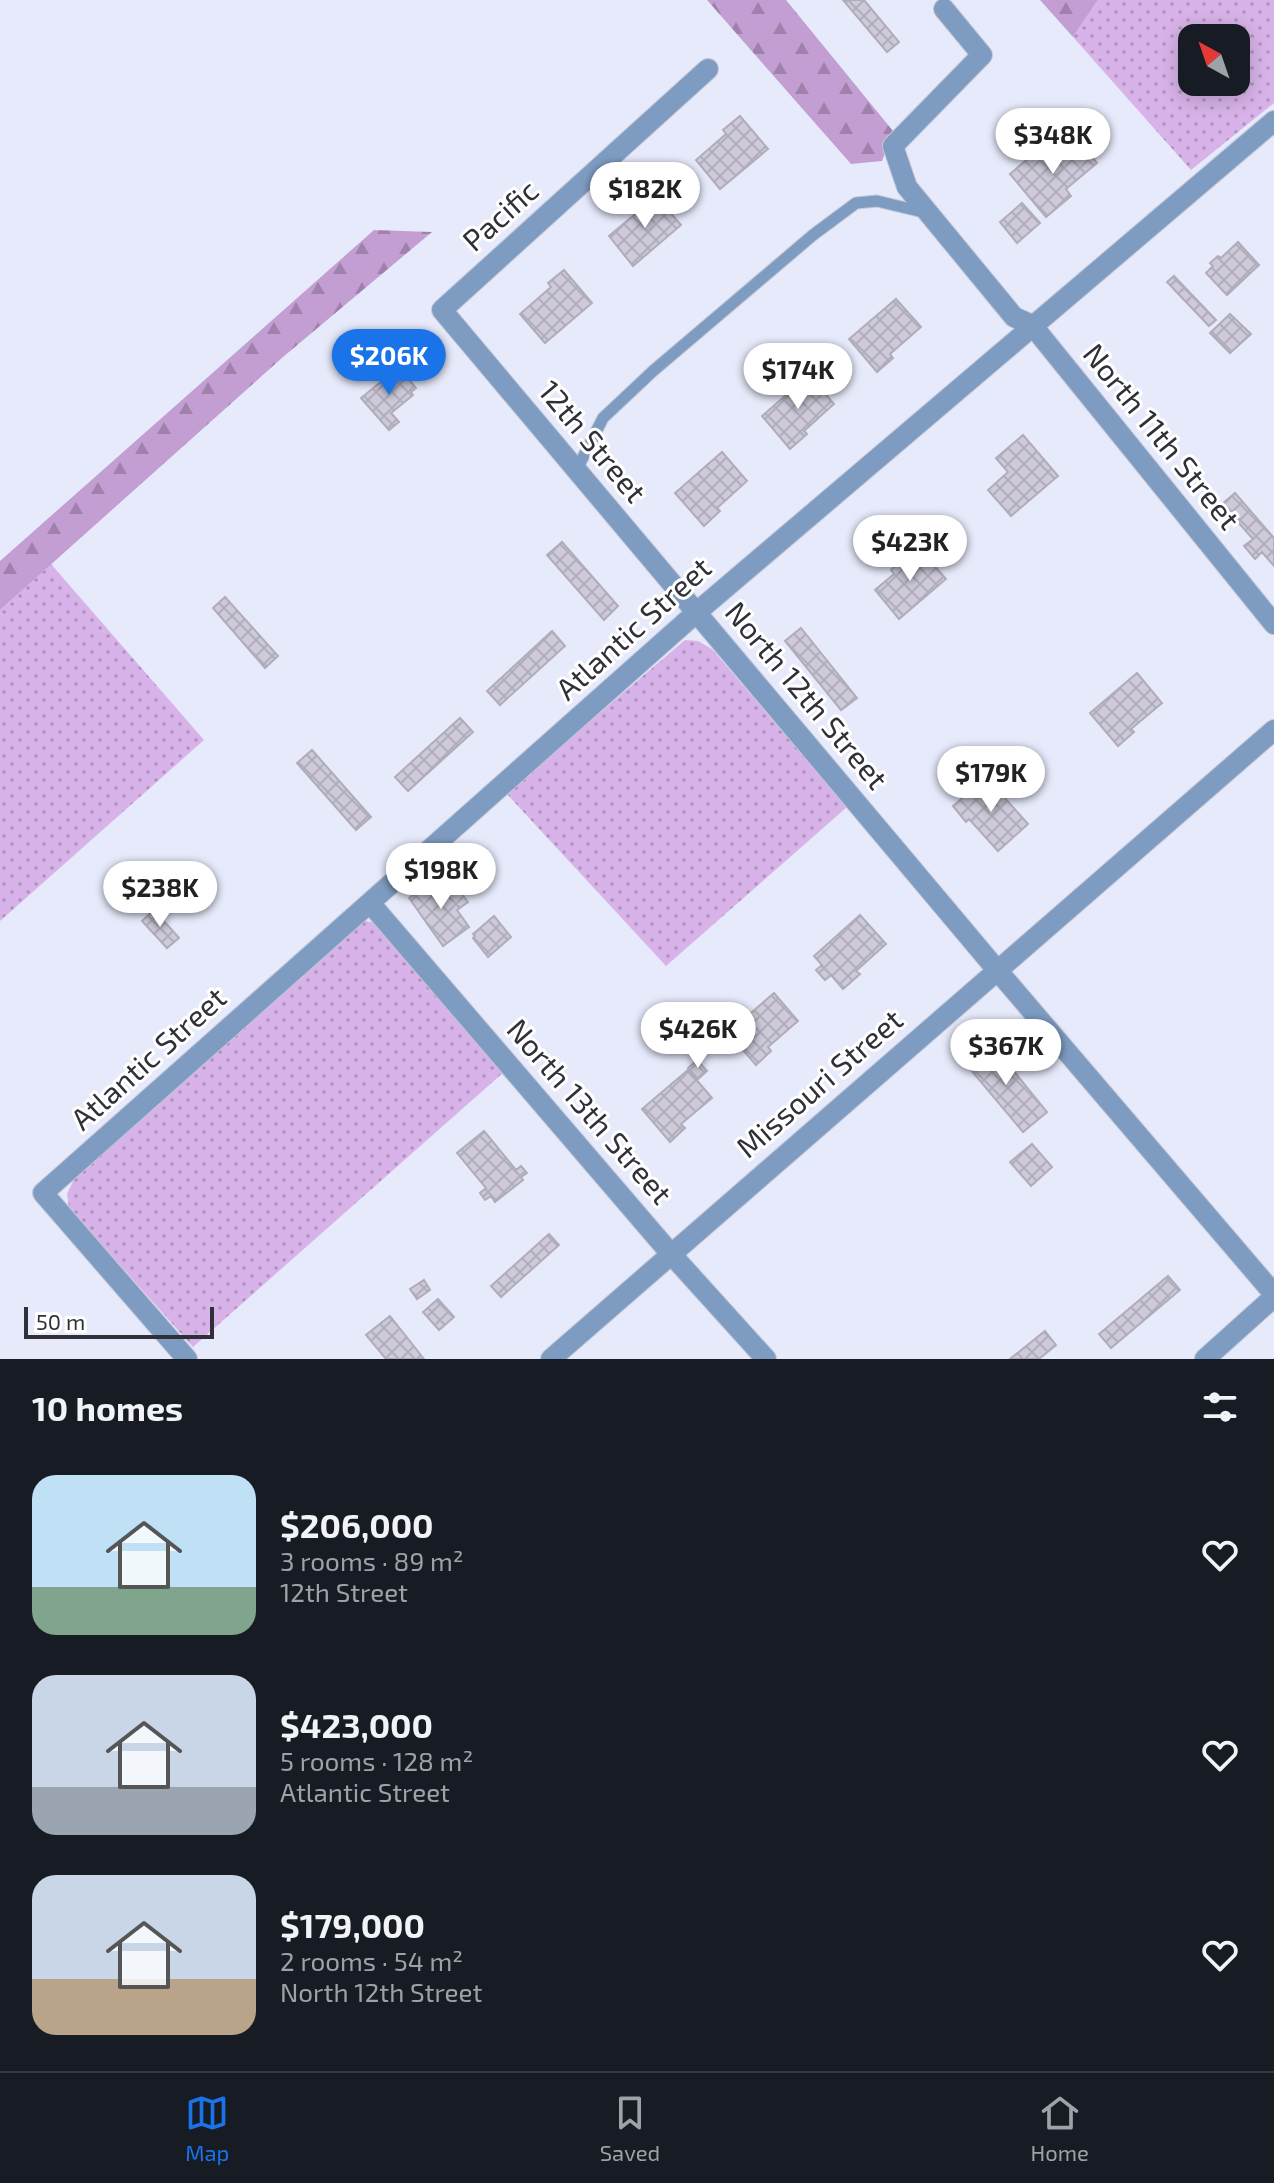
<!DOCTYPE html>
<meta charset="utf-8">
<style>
:root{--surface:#171b24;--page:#242831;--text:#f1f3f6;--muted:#9ea1a6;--line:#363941;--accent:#1a73e8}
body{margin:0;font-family:"Exo 2",sans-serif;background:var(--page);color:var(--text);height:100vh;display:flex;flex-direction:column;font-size:30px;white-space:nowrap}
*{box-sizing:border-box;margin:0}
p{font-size:26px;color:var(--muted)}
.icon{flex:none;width:44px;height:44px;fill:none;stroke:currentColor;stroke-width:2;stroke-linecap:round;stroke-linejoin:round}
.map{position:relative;height:1359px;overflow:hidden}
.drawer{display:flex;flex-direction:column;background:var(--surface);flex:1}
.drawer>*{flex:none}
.needle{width:52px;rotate:320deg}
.buttons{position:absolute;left:1178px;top:24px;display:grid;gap:16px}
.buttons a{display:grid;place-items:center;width:72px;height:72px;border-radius:16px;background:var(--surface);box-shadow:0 4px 20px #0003;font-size:40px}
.scale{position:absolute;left:24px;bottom:20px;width:190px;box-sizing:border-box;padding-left:8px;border:4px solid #303138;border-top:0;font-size:22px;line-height:28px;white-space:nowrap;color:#303138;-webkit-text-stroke:6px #fff;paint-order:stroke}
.price{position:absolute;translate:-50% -68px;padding:0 18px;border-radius:28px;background:#fff;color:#222;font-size:26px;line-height:52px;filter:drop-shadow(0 2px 4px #0008)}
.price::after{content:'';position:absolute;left:50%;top:48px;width:24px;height:18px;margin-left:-12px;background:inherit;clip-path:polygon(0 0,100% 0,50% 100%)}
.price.on{background:var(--accent);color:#fff}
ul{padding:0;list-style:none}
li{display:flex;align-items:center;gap:24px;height:200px;padding:0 32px}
li span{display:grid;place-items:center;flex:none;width:224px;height:160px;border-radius:24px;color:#555}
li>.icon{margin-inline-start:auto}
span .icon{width:96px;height:96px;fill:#fffc;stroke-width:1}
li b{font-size:34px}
h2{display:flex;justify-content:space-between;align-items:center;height:96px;padding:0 32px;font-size:34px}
.tabs{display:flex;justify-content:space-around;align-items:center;height:112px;border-top:2px solid var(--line);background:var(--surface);font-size:22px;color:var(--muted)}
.tabs a{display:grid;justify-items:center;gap:4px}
.tabs .on{color:var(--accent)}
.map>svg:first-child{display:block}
.grass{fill:url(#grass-dots);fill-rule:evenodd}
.forest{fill:url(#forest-firs)}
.building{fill:url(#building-cross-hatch);stroke:#b0acbc;stroke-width:2}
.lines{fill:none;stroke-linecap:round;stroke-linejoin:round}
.service-casing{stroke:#c2c5d4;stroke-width:13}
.minor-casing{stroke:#c2c5d4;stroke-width:22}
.service{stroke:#7e9cc2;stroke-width:11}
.minor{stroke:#7e9cc2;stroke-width:20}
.labels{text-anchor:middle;stroke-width:6;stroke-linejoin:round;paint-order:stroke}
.street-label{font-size:30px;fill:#303138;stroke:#fff}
</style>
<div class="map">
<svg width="1274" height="1359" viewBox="0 0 1274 1359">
<defs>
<pattern id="grass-dots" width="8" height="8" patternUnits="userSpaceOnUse" patternTransform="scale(2)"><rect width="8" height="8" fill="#d8b3e9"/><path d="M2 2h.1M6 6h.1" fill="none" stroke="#b092be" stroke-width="1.8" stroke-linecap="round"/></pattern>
<pattern id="forest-firs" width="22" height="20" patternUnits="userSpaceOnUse" patternTransform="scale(2)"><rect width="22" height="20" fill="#c39ed3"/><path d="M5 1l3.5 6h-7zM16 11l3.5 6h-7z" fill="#9f81ac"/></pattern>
<pattern id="building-cross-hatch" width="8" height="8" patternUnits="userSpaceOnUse" patternTransform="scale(2)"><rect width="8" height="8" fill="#cecada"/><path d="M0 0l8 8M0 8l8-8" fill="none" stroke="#b1aebc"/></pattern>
</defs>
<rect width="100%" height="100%" fill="#e7eafb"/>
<path class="grass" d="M1098 0H1274V103L1191 170 1073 37ZM1192 38H1236V82H1192Z
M51 564 204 740 0 921V610Z
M685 640 698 641 712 649 847 807 666 966 506 793Z
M362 920 375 923 504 1072 193 1347 69 1208 67 1194 76 1175Z"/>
<path class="forest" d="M707 0H786L893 131 882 161 851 164Z
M1040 0H1098L1073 37Z
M374 230 432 232 283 357 0 610V561Z"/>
<path class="building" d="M843 0H864L899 42 887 52Z
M740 116 768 149 720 189 696 160 726 134 723 130Z
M1076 138 1097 163 1066 189 1071 196 1046 217 1010 174 1038 150 1047 162Z
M653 193 681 225 633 266 609 236 640 210 636 206Z
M1022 203 1040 223 1017 243 1000 222Z
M1238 242 1259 265 1227 295 1206 273 1213 266 1210 263 1218 256 1221 258Z
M564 270 592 303 545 343 520 314 551 287 548 283Z
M1174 276 1216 320 1209 326 1167 282Z
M896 299 921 327 890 354 893 358 877 372 849 339Z
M1230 314 1251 334 1230 353 1210 333Z
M399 367 416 388 411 392 413 395 391 413 399 422 389 430 361 398Z
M809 375 834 404 804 431 807 434 790 449 762 416Z
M1023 435 1058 476 1011 516 988 490 1008 472 996 458Z
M722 452 747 481 717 508 720 511 704 526 675 493Z
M1235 493 1274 538V566L1262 552 1255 559 1244 546 1253 539 1222 504Z
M562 542 618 606 604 620 547 555Z
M918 547 946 579 899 619 875 590 894 574 891 570Z
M225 597 278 656 265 668 213 608Z
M801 628 857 698 841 710 785 641Z
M552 631 565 646 500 705 487 691Z
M1137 673 1162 703 1131 729 1134 732 1118 746 1090 713Z
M460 718 473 732 408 791 395 777Z
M312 750 371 817 356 830 297 763Z
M986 777 1028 824 998 851 969 819 966 822 953 806Z
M433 880 443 893 455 885 468 902 457 910 469 927 443 946 409 898Z
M154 910 179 938 167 948 142 921Z
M860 915 886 944 856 971 860 974 843 989 831 975 825 980 816 970 822 965 814 956Z
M494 916 511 937 488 957 473 938 475 936 473 934Z
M774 993 798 1021 768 1047 771 1051 756 1065 728 1033Z
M990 1042 1047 1112 1023 1132 965 1063Z
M697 1060 707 1071 698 1079 688 1068Z
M688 1070 712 1098 681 1124 685 1128 670 1142 642 1109Z
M484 1131 516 1170 521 1166 527 1173 521 1177 523 1180 495 1202 491 1196 485 1200 480 1193 486 1188 457 1153Z
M1032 1144 1052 1167 1031 1186 1010 1162Z
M549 1234 559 1245 501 1297 491 1286Z
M1168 1276 1180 1290 1111 1348 1099 1334Z
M424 1280 430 1290 417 1299 410 1289Z
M438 1299 454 1317 439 1330 423 1312Z
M390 1316 424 1359H386L366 1335Z
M1045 1331 1056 1345 1039 1359H1010Z"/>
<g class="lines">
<g class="service-casing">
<path id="service" d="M576 471 603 418 653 371 813 235 856 203 877 201 923 212"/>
</g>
<g class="minor-casing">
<path id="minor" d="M944 9 982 55 893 146 907 187 1014 317 1032 325 1274 624
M708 69 442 310 997 970 1274 1294
M370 903 671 1254 766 1359
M187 1359 43 1193 697 612 1274 121
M551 1359 1274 730
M1205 1359 1274 1297"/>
</g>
<use href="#service" class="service"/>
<use href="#minor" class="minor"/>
</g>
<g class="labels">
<g class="street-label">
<text transform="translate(501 216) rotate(-42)" y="10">Pacific</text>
<text transform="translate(1161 437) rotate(51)" y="10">North 11th Street</text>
<text transform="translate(592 442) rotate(50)" y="10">12th Street</text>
<text transform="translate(634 629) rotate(-42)" y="10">Atlantic Street</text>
<text transform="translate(806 696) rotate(50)" y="10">North 12th Street</text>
<text transform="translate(149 1059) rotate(-42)" y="10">Atlantic Street</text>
<text transform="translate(820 1084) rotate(-41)" y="10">Missouri Street</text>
<text transform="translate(589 1112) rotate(49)" y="10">North 13th Street</text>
</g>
</g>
</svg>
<div class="buttons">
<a><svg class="needle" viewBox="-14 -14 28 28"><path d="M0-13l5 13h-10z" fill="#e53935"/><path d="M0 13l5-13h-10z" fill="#9ea1a6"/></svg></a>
</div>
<div class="scale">50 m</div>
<b class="price" style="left:1053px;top:176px">$348K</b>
<b class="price" style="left:645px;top:230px">$182K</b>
<b class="price on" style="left:389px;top:397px">$206K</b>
<b class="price" style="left:798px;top:411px">$174K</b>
<b class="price" style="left:910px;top:583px">$423K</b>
<b class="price" style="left:991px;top:814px">$179K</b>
<b class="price" style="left:441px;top:911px">$198K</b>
<b class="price" style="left:160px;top:929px">$238K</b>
<b class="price" style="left:698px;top:1070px">$426K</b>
<b class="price" style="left:1006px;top:1087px">$367K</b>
</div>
<section class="drawer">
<h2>10 homes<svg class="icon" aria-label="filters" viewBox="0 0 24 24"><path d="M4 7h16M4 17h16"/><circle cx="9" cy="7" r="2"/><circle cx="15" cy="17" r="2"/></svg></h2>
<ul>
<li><span style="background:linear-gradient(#bfe0f5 70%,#7fa58c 0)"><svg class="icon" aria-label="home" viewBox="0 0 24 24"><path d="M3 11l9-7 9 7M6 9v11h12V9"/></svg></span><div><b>$206,000</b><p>3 rooms · 89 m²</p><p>12th Street</p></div><svg class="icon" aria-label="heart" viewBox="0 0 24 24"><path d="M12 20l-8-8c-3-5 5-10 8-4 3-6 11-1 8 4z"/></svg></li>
<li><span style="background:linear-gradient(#c9d6e8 70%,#9aa5b1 0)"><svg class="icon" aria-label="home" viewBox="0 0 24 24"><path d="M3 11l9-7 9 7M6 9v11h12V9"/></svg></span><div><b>$423,000</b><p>5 rooms · 128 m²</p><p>Atlantic Street</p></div><svg class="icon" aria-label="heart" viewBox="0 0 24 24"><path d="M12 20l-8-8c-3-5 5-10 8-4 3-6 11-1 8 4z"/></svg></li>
<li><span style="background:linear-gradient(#c9d6e8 65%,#b9a48a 0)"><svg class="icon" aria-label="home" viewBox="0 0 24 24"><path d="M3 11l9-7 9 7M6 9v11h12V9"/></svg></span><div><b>$179,000</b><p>2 rooms · 54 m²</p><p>North 12th Street</p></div><svg class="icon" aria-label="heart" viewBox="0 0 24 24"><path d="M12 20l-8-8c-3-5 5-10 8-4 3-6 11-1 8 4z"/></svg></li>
</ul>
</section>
<nav class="tabs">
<a class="on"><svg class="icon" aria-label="map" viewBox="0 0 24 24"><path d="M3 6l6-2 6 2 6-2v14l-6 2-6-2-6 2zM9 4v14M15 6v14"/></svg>Map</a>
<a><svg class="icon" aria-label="saved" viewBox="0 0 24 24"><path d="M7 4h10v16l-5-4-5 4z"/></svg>Saved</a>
<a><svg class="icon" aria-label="home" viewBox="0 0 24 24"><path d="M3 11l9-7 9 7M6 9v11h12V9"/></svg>Home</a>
</nav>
